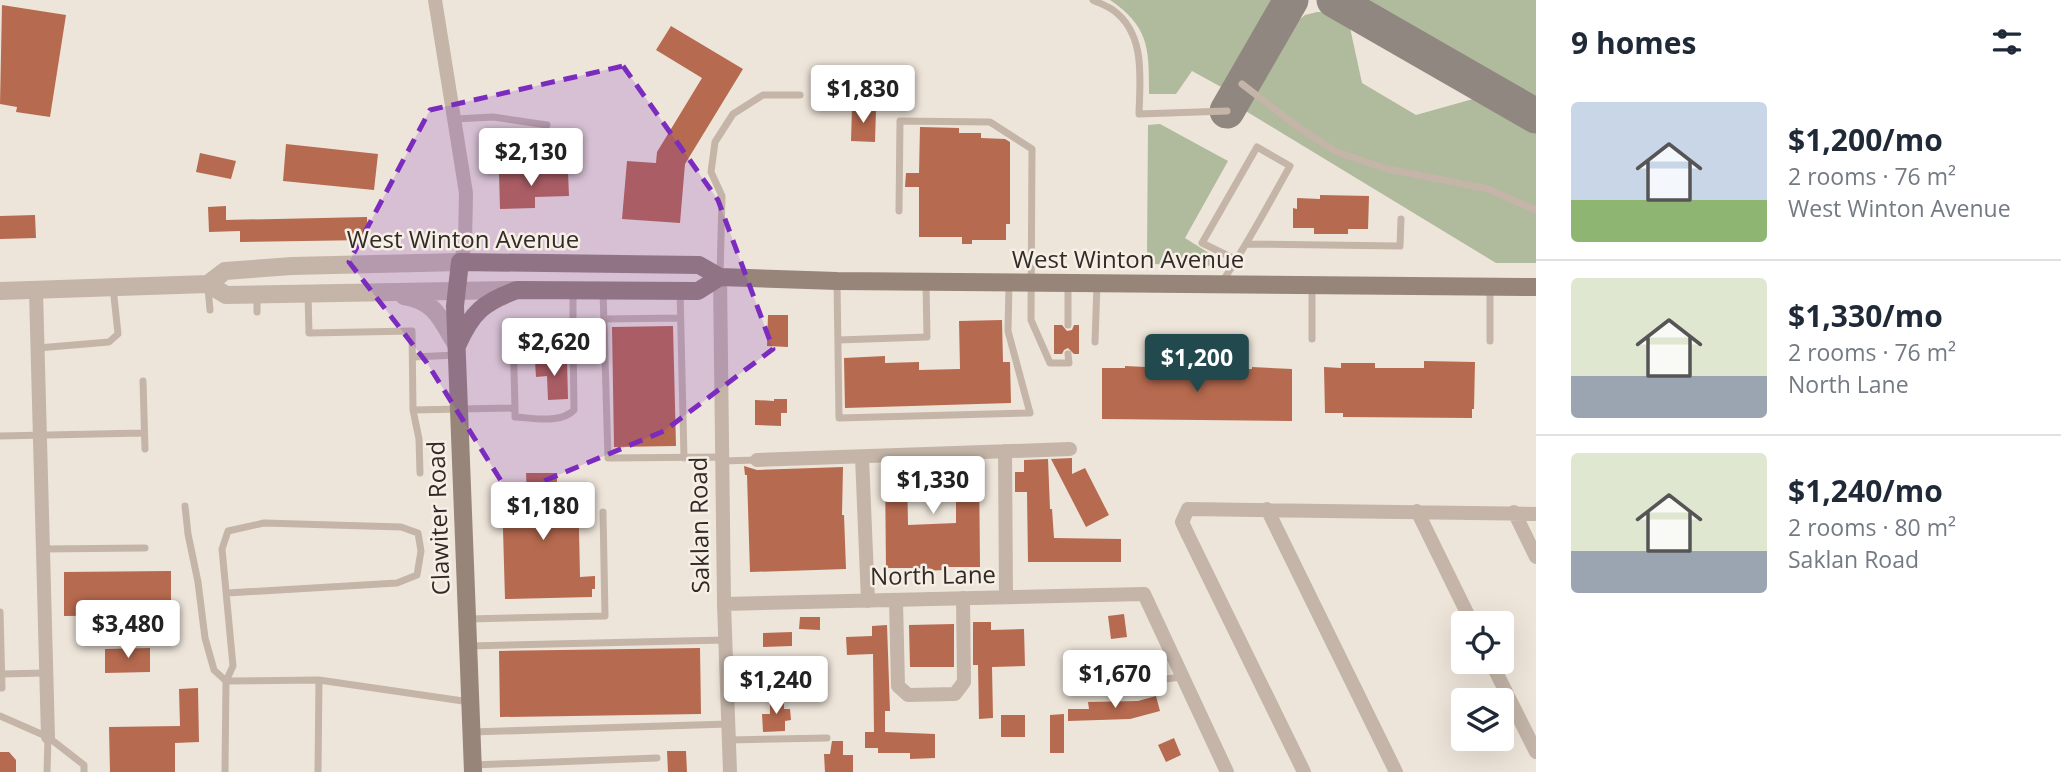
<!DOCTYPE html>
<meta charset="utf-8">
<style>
:root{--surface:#fff;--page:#f6f6f7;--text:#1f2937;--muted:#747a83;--line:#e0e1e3;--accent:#224a4e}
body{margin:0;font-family:"Open Sans",sans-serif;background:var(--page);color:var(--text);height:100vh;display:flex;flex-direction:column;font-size:26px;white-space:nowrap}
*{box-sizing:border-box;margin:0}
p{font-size:23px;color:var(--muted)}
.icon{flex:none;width:38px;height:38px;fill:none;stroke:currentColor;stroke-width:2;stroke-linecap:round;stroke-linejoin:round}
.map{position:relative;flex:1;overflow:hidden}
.side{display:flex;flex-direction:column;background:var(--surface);width:525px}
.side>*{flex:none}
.tools{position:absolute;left:1451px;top:611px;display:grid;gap:14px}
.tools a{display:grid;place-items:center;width:63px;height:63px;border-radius:7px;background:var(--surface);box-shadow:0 7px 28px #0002;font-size:35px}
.price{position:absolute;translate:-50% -60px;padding:0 16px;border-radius:7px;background:#fff;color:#222;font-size:23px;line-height:46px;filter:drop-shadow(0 2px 4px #0008)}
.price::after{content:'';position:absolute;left:50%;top:42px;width:21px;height:16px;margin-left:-10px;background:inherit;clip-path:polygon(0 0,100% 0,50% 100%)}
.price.active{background:var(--accent);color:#fff}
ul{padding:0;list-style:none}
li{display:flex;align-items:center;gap:21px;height:175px;padding:0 35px}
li+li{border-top:2px solid var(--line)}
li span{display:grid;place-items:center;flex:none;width:196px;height:140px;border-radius:7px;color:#555}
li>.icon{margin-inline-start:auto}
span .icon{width:84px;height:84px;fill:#fffc;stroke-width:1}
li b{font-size:30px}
h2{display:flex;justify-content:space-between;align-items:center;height:84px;padding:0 35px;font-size:30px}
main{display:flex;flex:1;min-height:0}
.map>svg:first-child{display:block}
.green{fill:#b0ba9c}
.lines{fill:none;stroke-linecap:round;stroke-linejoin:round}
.taxiway{stroke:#908880;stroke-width:35}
.building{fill:#b66a4f;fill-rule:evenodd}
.service{stroke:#c4b5a8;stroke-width:7}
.minor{stroke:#c4b5a8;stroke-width:14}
.tertiary{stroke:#c4b5a8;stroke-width:18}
.secondary{stroke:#978579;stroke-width:18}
.marked{fill:#7b2cbf;fill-opacity:0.2;stroke:#7b2cbf;stroke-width:5;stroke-dasharray:14 9;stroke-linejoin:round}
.labels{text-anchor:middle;stroke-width:5;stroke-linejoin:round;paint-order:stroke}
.street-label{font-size:24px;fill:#322a27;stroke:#f6efe5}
</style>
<main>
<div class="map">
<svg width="1536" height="772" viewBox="0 0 1536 772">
<rect width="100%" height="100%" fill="#eee5da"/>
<path class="green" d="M1110 0H1271L1265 16 1223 88 1192 71 1176 94H1149C1149 50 1150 27 1110 0Z
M1355 0H1536V104Z
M1317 12H1330L1349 23 1362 83 1416 115 1473 99 1478 100 1536 132V263H1496L1244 110 1294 24 1305 15Z
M1160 124 1228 161 1185 238 1220 260 1219 266 1152 264 1147 259 1148 125Z"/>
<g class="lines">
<path class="taxiway" d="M1334 0 1536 116
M1227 111 1291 0"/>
</g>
<path class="building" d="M2 5 66 15 50 117 16 112 17 107 0 104Z
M671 26 743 69 685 164 680 223 622 219 627 161 656 163 657 152 702 78 656 50Z
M852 108 876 109 875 142 851 141Z
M920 127 959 128V133H981V138L1005 139 1010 142V224H1006V240H972V244H962V237H919V187H905L906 173H919Z
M286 144 378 154 374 190 283 181Z
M200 153 236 161 231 179 196 172Z
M534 172H568L569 196 535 197V208L500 209 499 173Z
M1320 195 1369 196 1368 229H1348V234H1314V228H1293V208L1297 209V198L1320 199Z
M226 206V220L367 217 368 240 240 242V231L209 232 208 207Z
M35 215 36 238 0 239V216Z
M768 315H788V347L767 346Z
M1002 320 1003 362H1010L1011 403 845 408 844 358 885 356V363L919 362V370L960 369 959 321Z
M1054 325H1062L1067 331 1072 330 1074 325H1079V354H1074L1068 348 1064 350 1062 354H1054Z
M673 326 676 446 614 447 612 327Z
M567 360 568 399 548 400 547 376 536 377 535 361Z
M1424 361 1475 362 1474 409H1472V418L1343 417V413H1325L1324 367 1341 368V363H1375V368H1424Z
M1125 366 1189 369V366H1207V370L1252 369V367L1292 369V421L1102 419V368H1125Z
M774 399H787V413H781V426L755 425V400L774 401Z
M1072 458V474L1085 468 1109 515 1086 527 1051 459Z
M1048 459 1050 509H1052L1054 538 1121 539V562H1028L1027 492H1015V472H1024V460Z
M979 462 980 567H946V570L920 571V568H886L885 471 883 465ZM922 469 952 470V488H956V523L908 525 907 470Z
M744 466 757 470 843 467 842 515H844L846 569 750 572 747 475H745Z
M526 473H557V484L578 483 580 577 595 576V589H592V597L505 599 502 495H527Z
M171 571V615L64 616V572Z
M1124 614 1127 637 1111 639 1108 616Z
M800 617H820V630L799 629Z
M973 622H991V630L1024 629 1025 666 992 667 993 718 979 719 978 665H973Z
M954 624V667H910L909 625Z
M887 625 890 711H885V732L935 734V758L910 759V753H878V748H865V732H874L873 654 847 655 846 637 872 636V626Z
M792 632V646L763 647V633Z
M150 648V672L105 673V649Z
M700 648 701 714 500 717 499 651Z
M198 688 199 742 175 743V772H110L109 727 180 726 179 689Z
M784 696V709H790L791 720 785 721V731L763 732 762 714H770V697Z
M1156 696 1160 711 1130 719 1068 721V709H1089L1088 702 1138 701Z
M1064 714V753H1050V715Z
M1001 715H1025V737H1001Z
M1174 738 1181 755 1166 762 1158 745Z
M832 741H843V755H853V772H825L824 754H830Z
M667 751H686L687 772H668Z
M0 752H9L16 760V772H0Z"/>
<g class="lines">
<path class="service" d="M1093 0C1099 3 1107 6 1113 10 1146 34 1140 78 1139 114L1227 111
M1242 84 1299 128 1337 152 1387 169 1488 189 1536 210
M455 119 493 117 547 125
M899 211 900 121 990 122 1032 149 1031 320 1050 363H1069L1068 354
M1246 244 1400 246 1401 219
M720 276 722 196 711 172 715 142 733 114 763 95H800
M837 282 839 418 1030 413 1008 331 1009 284
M1222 282C1247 245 1268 205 1290 166L1257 147 1202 243 1237 260
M1068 284V325
M208 288 210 310
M603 291 608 458 722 457
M680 291 684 458
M308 294 309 333 412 331 413 410 515 408 513 335 573 336V291
M257 295V312
M604 319 680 318
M1312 339V287
M838 340 927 337 926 282
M1490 341V289
M1095 342 1097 284
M38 348 109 342 118 334 113 287
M413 357 457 355
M143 381 145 449
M515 408V417C533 418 561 424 574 410L573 336
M413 410 419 439 420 473
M0 436 144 433
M722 461 757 460
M185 506 188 534 198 582 205 638 214 670 226 681 233 666 222 549 228 531 264 523 401 527 418 533 421 551 417 575 397 583 227 593
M42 549 145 548
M0 612 2 688H0
M468 619 605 616 603 512
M469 646 725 640
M2 674 46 673
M1082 689 1182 677
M0 716 48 737 84 765V772
M472 732 728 724
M729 740 827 738
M473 765 657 758
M47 772 48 737
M225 772 226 681 319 680
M318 772 319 680 470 702"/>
<path class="minor" d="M435 0 466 193 465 245 460 262
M720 277 724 604 730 772
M36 291 48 737
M1005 451 1006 597
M862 457 868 601
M757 460 1070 449
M1267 509 1396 772
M1417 511 1472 623
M1514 512 1536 557
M896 600 898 686 908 695 955 694 964 682 963 598
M724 604 1144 594 1227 772
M1491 662 1536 752
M1304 772 1188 535 1182 522 1188 509 1536 514"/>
<path class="tertiary" d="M208 284 225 271 292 266 460 262
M0 291 208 284 226 295 517 290
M404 296C436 301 441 320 457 346"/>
<path class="secondary" d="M458 344C472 312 484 302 517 290L698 291 720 277
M473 772 455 306 460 262 699 265 720 277 837 281 1536 287"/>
</g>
<path class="marked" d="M623 66 718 200 773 349 664 431 510 495 427 363 349 262 430 110Z"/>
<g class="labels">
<g class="street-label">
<text x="463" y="248">West Winton Avenue</text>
<text x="1128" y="268">West Winton Avenue</text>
<text transform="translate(439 518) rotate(-92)" y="8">Clawiter Road</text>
<text transform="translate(700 525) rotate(-91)" y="8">Saklan Road</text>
<text transform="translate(933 576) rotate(-1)" y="8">North Lane</text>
</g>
</g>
</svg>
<div class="tools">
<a><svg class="icon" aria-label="locate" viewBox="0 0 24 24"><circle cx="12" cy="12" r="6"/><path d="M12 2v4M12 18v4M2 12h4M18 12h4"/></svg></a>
<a><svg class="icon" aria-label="layers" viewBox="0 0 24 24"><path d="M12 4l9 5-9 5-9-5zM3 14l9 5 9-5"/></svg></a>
</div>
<b class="price" style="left:863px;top:125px">$1,830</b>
<b class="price" style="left:531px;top:188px">$2,130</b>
<b class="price" style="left:554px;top:378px">$2,620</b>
<b class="price active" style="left:1197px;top:394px">$1,200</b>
<b class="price" style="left:933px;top:516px">$1,330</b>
<b class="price" style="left:543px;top:542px">$1,180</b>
<b class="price" style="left:128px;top:660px">$3,480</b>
<b class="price" style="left:1115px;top:710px">$1,670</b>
<b class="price" style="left:776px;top:716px">$1,240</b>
</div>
<section class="side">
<h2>9 homes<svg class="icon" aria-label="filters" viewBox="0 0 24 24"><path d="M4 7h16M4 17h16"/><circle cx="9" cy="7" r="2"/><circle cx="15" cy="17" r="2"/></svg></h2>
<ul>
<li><span style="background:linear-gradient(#c9d6e8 70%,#8fb573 0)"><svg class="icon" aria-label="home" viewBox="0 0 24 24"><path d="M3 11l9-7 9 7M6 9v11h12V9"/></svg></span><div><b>$1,200/mo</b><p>2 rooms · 76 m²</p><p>West Winton Avenue</p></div></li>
<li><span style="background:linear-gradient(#dfe7d0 70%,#9aa5b1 0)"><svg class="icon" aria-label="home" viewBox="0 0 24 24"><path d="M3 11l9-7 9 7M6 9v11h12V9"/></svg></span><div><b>$1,330/mo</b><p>2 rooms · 76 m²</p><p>North Lane</p></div></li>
<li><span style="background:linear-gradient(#dfe7d0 70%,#9aa5b1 0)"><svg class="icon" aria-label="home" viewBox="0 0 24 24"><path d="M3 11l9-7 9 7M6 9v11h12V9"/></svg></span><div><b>$1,240/mo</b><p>2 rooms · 80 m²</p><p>Saklan Road</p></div></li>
</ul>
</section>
</main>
